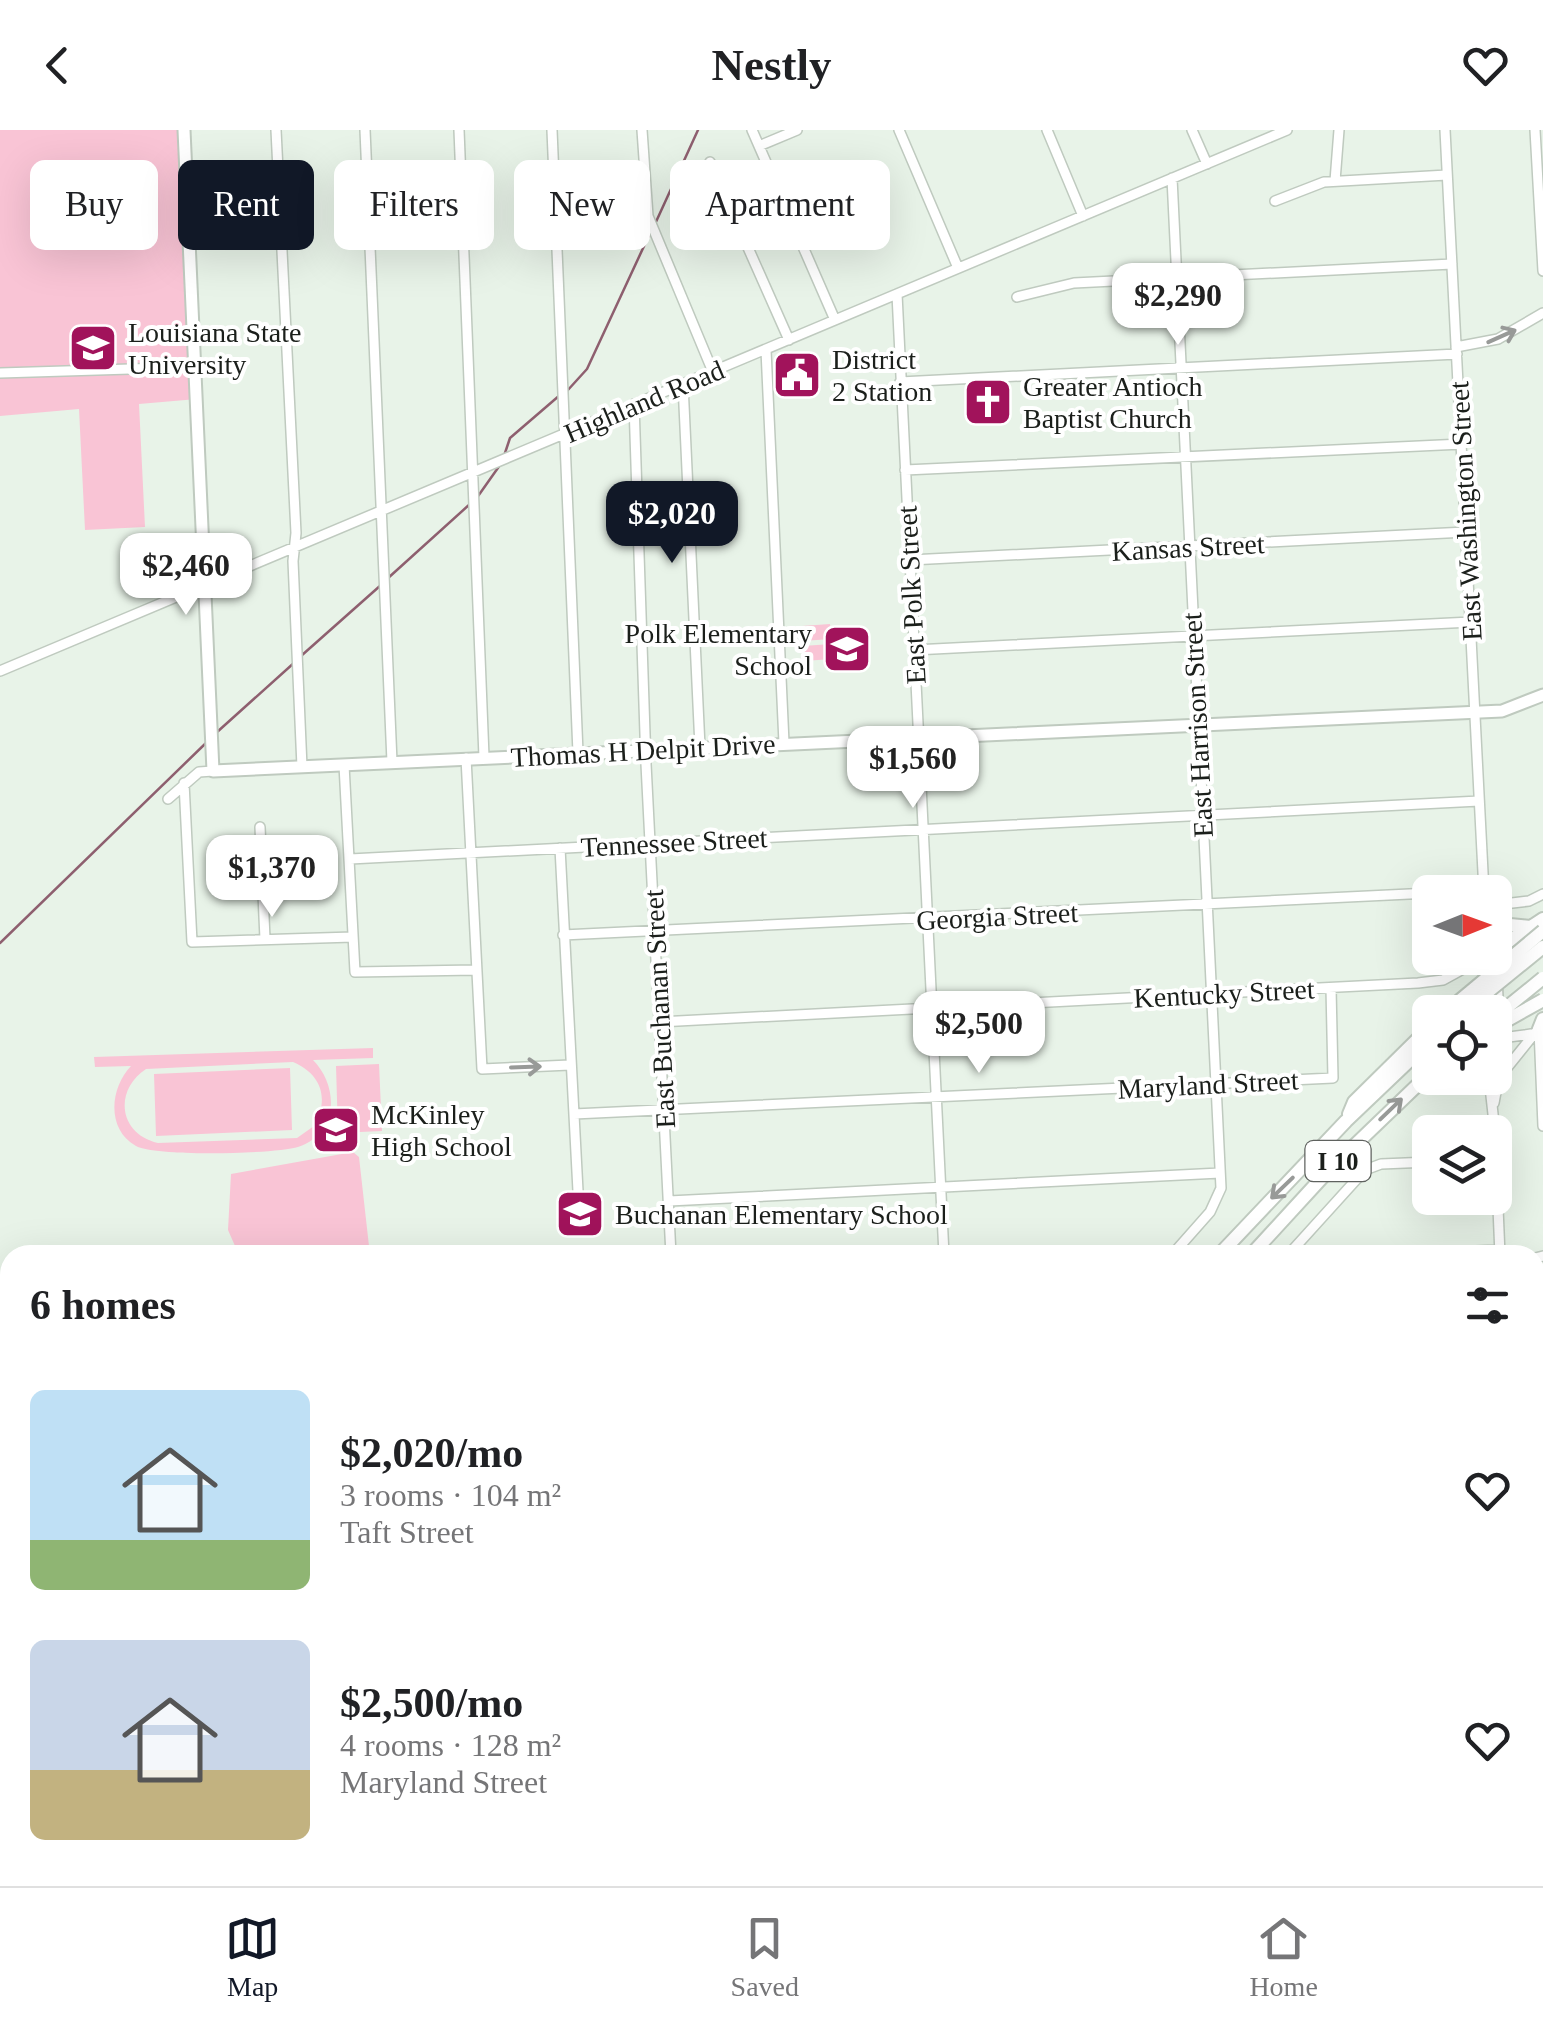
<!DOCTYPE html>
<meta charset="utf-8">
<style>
:root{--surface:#fff;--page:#f2f2f2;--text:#202124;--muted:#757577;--line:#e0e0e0;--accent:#111827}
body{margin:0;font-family:Georgia,serif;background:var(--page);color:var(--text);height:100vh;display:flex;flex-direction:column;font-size:38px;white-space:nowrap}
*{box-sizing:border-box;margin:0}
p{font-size:32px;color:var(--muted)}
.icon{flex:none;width:55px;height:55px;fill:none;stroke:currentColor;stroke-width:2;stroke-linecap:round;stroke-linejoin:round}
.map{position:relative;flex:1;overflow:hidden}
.sheet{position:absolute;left:0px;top:1115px;width:1545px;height:642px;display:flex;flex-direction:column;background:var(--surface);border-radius:30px 30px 0 0;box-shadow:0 10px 40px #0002}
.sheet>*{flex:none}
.top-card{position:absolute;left:30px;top:30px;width:1000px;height:90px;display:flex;gap:20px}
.needle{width:65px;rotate:89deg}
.buttons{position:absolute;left:1412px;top:745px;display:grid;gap:20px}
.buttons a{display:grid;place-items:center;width:100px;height:100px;border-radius:15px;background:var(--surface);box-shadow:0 10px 40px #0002;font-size:50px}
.price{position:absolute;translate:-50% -85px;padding:0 22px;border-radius:20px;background:#fff;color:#222;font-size:32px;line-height:65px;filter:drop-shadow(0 2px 5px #0008)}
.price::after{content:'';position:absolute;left:50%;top:60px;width:30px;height:22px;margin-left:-15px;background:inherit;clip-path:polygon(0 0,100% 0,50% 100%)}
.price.current{background:var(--accent);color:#fff}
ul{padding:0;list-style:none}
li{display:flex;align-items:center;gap:30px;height:250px;padding:0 30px}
li span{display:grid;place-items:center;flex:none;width:280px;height:200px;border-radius:15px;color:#555}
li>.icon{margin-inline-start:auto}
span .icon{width:120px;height:120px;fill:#fffc;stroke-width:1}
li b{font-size:42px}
h2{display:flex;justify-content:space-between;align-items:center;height:120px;padding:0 30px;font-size:42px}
.tag{padding:0 35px;border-radius:15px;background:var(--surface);box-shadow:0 10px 40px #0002;font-size:35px;line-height:90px}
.tag.current{background:var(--accent);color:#fff}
header{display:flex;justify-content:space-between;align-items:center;height:130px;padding:0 30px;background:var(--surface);font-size:45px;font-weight:800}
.dock{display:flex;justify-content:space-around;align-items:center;height:140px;border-top:2px solid var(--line);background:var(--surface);font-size:28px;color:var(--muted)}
.dock a{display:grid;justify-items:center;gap:5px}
.dock .current{color:var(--accent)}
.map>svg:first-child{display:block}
.green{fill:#f9c4d5;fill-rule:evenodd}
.water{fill:#bf7b93;stroke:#8e5f6f;stroke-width:2.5}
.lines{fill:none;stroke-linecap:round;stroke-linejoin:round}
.stream{stroke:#8e5f6f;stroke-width:2.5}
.minor-casing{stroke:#bfcabf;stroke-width:12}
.major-casing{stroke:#bfcabf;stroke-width:15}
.highway-casing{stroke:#bfcabf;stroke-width:16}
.minor{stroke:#fff;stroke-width:9}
.major{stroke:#fff;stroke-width:11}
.highway{stroke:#fff;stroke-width:12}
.rail{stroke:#3c413c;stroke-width:2.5;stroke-dasharray:5 10;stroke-linecap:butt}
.highway-bridge-casing{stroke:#bfcabf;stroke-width:16;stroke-linecap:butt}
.highway-bridge{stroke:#fff;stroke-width:12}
.oneway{stroke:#989a98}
.labels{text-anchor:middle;stroke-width:8;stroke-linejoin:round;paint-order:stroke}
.shield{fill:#fff;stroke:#5f625f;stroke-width:2.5}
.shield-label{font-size:25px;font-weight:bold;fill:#1b1f1b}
.poi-label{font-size:28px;fill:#1b1f1b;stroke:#fff;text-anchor:start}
.street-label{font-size:28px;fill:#1b1f1b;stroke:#fff}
</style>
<header><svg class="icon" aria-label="back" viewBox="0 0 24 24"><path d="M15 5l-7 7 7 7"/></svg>Nestly<svg class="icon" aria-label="heart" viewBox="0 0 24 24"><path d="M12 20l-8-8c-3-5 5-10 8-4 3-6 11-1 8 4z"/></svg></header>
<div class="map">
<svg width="1543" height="1756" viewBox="0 0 1543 1756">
<rect width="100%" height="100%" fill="#e8f3e8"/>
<path class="green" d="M0 0H184L197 269 139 274 145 397 85 400 79 279 0 286Z
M830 494 831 509 803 511 802 496Z
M831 514 832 529 804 531 803 516Z
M373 918V928L313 930C339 956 339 1004 298 1017 276 1024 155 1027 136 1016 106 999 110 958 131 936L95 937 94 927ZM293 932C321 944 330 968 314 996L297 1008 158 1013C118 1004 114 960 146 939Z
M379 934 382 1001 338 1003 336 936Z
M290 938 292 1000 156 1006 154 944Z
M353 1022 359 1027 370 1125H239L228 1100 231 1044Z
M1535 1363 1543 1364V1756H107L112 1748H1535Z"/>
<path class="water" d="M8 1185 10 1186V1308L0 1300V1192Z
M2 1328 10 1333V1748H96L92 1756H0Z
M202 1748H1205L1195 1756H194Z"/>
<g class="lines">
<path class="stream" d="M655 94 698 0
M567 261 587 239 651 101
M505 323 510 308 560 265
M476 369 500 335
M387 449 470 374
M301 526 381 455
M216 603 295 532
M0 813 207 612"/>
<g class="minor-casing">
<path id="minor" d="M276 0 296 403 293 431 302 637
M365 0 392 632
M459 0 484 627
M552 0 578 623
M642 0 648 86 713 242
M752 0 835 190
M899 0 958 138
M1047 0 1083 86
M1192 0 1207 34
M1445 0 1484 762
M1535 0 1543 141
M759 16 797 0
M710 32 789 210
M1335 51 1339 0
M1275 71 1324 52 1447 45
M897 164 944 1125
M1017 167 1074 153 1452 134
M1456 217 1498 209 1543 183
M766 220 784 613
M0 243 195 237
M900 252 1457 224
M683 254 700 617
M634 274 646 634 671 1125
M905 340 1462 314
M910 430 1466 402
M914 520 1471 492
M0 541 1287 0
M466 628 482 939 570 935
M344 635 355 842 476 840
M184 653 192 812 353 807
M168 669 199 642 213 641
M260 697 265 809
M560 718 578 1061
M350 729 1479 671
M1434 762 1484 760
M1495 775 1529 771 1543 764
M563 805 1430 763
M1483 828 1485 882
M659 892 1418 853 1443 850 1483 828
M1539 899 1543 996
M1496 901 1509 907 1531 904
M1502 944 1539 898
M1489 948 1495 1002
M1494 973 1501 935 1495 800
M574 984 1333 948 1331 858
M1495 1007 1500 1125
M669 1071 1220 1043
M1172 1125 1210 1082 1221 1058 1172 48
M1288 1125 1365 1040 1381 1034 1430 1032
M1379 1125 1500 1120
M1535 1128 1543 1126
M1535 1296H1543
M0 1315 10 1321
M1535 1436 1543 1439
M1217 1756 1225 1748"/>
</g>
<g class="major-casing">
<path id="major" d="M184 0 213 641 1502 581 1543 565"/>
</g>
<g class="highway-casing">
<path id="highway" d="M1495 786 1510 795 1530 797
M1496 820 1543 789
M1539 899 1543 889
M1349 984 1354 972 1430 897
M1219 1125 1346 991 1430 911
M1251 1125 1328 1041 1430 943
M844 1756 847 1748
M870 1756 873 1748"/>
</g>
<use href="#minor" class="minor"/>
<use href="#major" class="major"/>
<use href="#highway" class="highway"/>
<path class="rail" d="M1535 1742 1543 1729"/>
<g class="highway-bridge-casing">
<path id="highway-bridge" d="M1446 882 1543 801
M1463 882 1543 817
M1495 887 1543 848
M1495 897 1543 870"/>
</g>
<use href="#highway-bridge" class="highway-bridge"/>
</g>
<defs><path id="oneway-shaft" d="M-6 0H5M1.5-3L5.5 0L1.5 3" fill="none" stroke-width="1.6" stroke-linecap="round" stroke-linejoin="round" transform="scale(2.5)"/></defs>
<g class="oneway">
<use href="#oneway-shaft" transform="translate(1502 206) rotate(-24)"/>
<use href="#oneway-shaft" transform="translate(526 937) rotate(-2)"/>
<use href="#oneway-shaft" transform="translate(1391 979) rotate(-44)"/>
<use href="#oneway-shaft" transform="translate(1282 1058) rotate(136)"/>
</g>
<defs>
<g id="university-square" transform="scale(2.5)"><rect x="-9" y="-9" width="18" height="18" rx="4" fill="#a1135b" stroke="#fff"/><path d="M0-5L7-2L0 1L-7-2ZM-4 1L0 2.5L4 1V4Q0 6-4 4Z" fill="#fff"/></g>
<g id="civic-square" transform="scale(2.5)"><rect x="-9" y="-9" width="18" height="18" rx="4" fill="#a1135b" stroke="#fff"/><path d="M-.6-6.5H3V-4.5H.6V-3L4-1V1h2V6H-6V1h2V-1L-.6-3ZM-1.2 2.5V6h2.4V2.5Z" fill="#fff"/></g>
<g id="church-square" transform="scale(2.5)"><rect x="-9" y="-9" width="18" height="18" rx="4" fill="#a1135b" stroke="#fff"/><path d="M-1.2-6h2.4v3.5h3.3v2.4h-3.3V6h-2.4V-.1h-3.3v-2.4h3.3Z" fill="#fff"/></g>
<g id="school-square" transform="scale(2.5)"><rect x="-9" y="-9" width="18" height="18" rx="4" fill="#a1135b" stroke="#fff"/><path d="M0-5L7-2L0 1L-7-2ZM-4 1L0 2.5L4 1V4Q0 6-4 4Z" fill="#fff"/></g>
</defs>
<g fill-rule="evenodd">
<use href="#university-square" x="93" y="218"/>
<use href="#civic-square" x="797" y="245"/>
<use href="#church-square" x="988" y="272"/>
<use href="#school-square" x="847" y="519"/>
<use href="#school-square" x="336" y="1000"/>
<use href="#school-square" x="580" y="1084"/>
</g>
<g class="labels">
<rect class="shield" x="1305.5" y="1011" width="65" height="40" rx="8"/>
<g class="shield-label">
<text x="1338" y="1040">I 10</text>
</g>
<g class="poi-label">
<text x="128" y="212">Louisiana State<tspan x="128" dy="32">University</tspan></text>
<text x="832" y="239">District<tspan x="832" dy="32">2 Station</tspan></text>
<text x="1023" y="266">Greater Antioch<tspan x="1023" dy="32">Baptist Church</tspan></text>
<text x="812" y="513" text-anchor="end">Polk Elementary<tspan x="812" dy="32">School</tspan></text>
<text x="371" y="994">McKinley<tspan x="371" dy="32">High School</tspan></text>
<text x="615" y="1094">Buchanan Elementary School</text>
</g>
<g class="street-label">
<text transform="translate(644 271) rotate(-23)" y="10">Highland Road</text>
<text transform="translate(1465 381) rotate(-93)" y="10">East Washington Street</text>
<text transform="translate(1188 417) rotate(-3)" y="10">Kansas Street</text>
<text transform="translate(911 465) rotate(-93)" y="10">East Polk Street</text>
<text transform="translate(1197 595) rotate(-93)" y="10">East Harrison Street</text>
<text transform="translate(643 620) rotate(-3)" y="10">Thomas H Delpit Drive</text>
<text transform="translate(674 712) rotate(-3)" y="10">Tennessee Street</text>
<text transform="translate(997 786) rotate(-3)" y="10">Georgia Street</text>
<text transform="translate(1224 863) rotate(-3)" y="10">Kentucky Street</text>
<text transform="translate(659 879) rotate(-93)" y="10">East Buchanan Street</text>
<text transform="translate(1208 954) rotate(-3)" y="10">Maryland Street</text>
</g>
</g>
</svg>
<div class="buttons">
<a><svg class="needle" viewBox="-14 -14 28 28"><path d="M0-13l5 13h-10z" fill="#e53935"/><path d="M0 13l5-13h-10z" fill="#757577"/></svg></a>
<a><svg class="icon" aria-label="locate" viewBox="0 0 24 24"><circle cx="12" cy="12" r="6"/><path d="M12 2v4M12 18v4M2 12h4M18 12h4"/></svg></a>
<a><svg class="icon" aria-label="layers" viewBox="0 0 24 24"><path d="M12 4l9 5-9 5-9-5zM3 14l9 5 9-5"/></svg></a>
</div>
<b class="price" style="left:1178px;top:218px">$2,290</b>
<b class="price current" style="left:672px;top:436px">$2,020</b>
<b class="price" style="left:186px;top:488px">$2,460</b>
<b class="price" style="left:913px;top:681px">$1,560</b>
<b class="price" style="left:272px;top:790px">$1,370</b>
<b class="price" style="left:979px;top:946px">$2,500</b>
<div class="top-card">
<a class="tag">Buy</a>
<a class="tag current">Rent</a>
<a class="tag">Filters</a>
<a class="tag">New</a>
<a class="tag">Apartment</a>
</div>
<section class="sheet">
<h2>6 homes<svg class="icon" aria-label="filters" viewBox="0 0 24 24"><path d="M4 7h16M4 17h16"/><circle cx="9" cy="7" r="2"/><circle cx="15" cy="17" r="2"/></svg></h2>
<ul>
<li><span style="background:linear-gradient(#bfe0f5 75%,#8fb573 0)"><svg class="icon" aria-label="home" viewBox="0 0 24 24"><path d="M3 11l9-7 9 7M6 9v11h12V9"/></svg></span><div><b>$2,020/mo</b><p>3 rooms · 104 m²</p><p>Taft Street</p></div><svg class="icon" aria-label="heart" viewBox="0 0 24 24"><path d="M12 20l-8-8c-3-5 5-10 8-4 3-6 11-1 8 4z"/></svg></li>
<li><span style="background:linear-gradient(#c9d6e8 65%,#c2b280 0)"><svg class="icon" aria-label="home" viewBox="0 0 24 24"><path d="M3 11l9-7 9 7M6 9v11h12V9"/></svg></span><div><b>$2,500/mo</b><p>4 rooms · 128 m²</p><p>Maryland Street</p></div><svg class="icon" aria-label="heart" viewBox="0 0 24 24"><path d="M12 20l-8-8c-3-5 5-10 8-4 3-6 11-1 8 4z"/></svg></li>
</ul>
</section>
</div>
<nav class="dock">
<a class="current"><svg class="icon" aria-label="map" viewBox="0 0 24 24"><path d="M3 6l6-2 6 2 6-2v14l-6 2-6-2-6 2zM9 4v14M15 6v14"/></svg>Map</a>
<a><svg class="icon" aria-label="saved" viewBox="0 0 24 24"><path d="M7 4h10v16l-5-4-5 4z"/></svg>Saved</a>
<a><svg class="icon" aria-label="home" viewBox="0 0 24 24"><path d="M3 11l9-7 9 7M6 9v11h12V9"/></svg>Home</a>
</nav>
